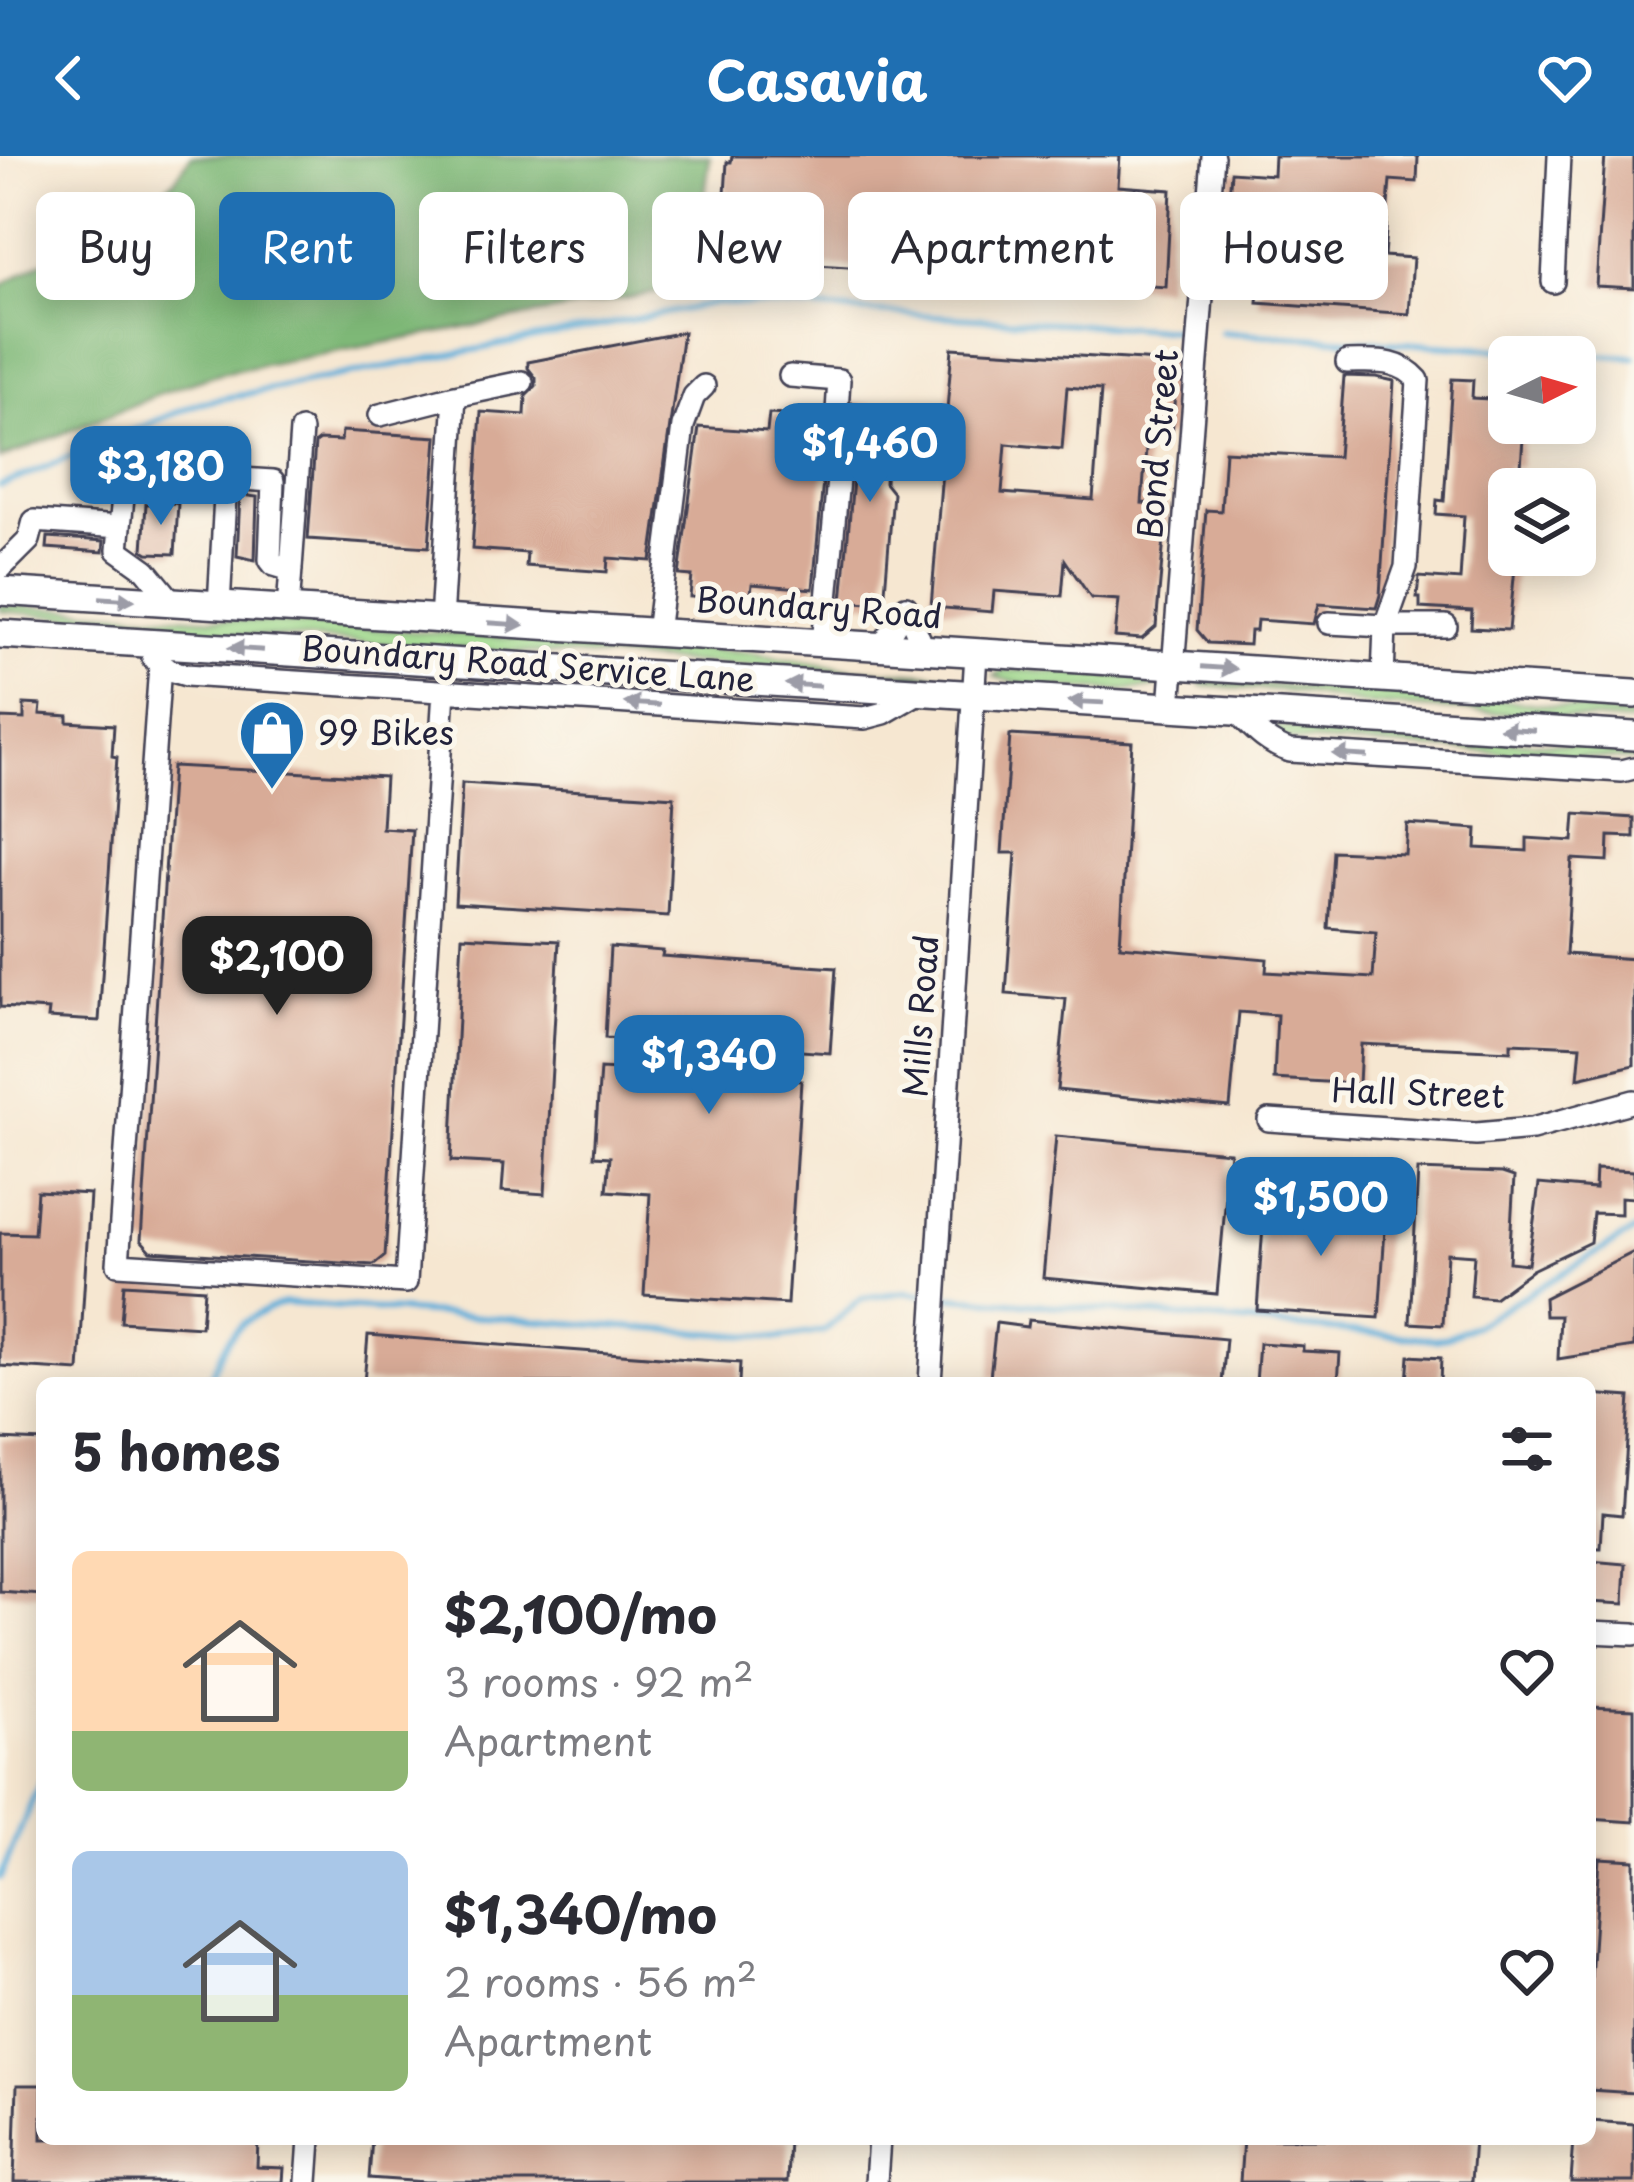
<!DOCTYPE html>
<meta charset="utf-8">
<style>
:root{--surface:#fff;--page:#f7f7f7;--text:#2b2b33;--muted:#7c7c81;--accent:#1f6fb2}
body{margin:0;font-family:"Playpen Sans",sans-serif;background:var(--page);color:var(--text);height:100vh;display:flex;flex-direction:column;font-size:45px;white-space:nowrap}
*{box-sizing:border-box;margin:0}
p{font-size:39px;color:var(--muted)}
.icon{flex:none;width:66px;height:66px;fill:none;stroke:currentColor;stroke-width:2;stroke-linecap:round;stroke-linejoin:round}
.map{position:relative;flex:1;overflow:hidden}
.panel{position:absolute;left:36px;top:1221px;width:1560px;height:768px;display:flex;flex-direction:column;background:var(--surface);border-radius:18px;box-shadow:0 6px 30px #0003}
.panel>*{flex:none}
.guide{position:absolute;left:36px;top:36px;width:1563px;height:108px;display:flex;gap:24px}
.needle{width:78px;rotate:85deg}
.fabs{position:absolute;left:1488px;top:180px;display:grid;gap:24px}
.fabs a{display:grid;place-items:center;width:108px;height:108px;border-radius:18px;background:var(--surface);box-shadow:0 6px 30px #0003;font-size:60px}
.price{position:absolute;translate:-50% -102px;padding:0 27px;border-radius:24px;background:var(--accent);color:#fff;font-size:39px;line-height:78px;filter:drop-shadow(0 3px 6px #0008)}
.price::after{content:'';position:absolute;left:50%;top:72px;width:36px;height:27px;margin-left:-18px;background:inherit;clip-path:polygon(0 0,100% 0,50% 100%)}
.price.active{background:#222;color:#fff}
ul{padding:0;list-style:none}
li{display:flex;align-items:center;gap:36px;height:300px;padding:0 36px}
li span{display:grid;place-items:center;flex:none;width:336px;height:240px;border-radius:18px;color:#555}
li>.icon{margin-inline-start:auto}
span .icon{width:144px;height:144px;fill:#fffc;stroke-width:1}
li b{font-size:51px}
h2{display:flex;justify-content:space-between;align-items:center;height:144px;padding:0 36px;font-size:51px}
.tag{padding:0 42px;border-radius:18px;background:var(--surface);box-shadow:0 6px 30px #0003;font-size:42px;line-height:108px}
.tag.active{background:var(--accent);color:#fff}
header{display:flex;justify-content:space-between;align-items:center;height:156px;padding:0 36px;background:var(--accent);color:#fff;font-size:54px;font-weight:700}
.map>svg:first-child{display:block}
.green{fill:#9ed88b;stroke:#607d63;stroke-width:3}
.forest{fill:#7eb877;stroke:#506d59;stroke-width:3}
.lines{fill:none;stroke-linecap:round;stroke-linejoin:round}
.stream{stroke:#5fafda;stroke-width:6}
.building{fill:#d8ab97;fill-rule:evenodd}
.minor-casing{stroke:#424052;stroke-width:26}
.major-casing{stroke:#424052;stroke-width:32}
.minor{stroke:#fff;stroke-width:21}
.major{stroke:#fff;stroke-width:27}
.oneway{fill:#9c9ca7}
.labels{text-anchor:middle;stroke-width:10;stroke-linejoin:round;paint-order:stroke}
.street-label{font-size:33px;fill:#22223b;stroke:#fbf7ec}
.poi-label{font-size:33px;fill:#22223b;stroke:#fbf7ec;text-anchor:start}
</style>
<header><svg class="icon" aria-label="back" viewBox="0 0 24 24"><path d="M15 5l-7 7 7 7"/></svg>Casavia<svg class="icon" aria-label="heart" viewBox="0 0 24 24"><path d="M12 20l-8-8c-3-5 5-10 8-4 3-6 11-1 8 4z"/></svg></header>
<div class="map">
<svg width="1634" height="2026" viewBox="0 0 1634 2026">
<rect width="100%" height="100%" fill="#fbf7ec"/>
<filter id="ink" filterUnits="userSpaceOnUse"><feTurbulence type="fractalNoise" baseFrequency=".00833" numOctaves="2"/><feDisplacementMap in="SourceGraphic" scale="24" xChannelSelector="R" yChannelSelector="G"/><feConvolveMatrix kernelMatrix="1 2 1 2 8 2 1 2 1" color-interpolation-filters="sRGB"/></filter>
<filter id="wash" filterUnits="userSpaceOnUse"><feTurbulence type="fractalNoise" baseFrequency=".004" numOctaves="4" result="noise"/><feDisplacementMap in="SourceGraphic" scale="48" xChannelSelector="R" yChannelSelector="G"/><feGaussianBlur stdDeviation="2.7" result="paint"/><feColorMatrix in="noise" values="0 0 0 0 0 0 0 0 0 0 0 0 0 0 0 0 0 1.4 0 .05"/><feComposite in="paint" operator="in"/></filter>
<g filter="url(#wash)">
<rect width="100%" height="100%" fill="#f6e7d1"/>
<path class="green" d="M0 449 750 497 844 512 944 519 959 523 147 473 71 461 0 455Z
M1021 514 1134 521 1161 529C1138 540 1019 532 994 520L1003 515Z
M1202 525 1495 543 1634 560V566L1361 548 1298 536 1204 530 1200 528Z
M1263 570 1622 592 1634 593V604L1302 585 1285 583Z"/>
<path class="forest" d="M191 0H710L693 130 220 217 177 231 0 303V130L150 44 173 26Z"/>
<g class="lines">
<path class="stream" d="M1222 176 1634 201
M0 330 199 247 718 147 1180 174
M942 1140 1436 1183 1447 1181 1475 1169 1634 1075
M208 1227C229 1178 232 1166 284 1147L780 1182 824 1175 862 1142 905 1136 929 1139
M0 1722 42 1622"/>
</g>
<g id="blocks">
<path class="building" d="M732 0H1120L1118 30 1171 34 1166 131 721 103 727 6H731Z
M1274 0H1418L1417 26 1390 24 1384 100 1413 102 1409 158 1258 147 1264 72 1227 69 1231 16 1273 19Z
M1605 0H1634V132L1596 130Z
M683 176 651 405 608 402 607 416 526 410 527 397 472 393 481 256 525 259 526 240 536 230V222L528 212V206Z
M952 192 1174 206 1176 218 1172 281 1147 279 1142 347 1167 349 1156 471 1142 483 1115 481 1119 444 1091 442 1065 404 1062 440 994 435 992 456 931 451ZM1067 231 1101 234 1093 344 1002 337 1006 288 1062 293Z
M1344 220 1376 221 1394 225 1380 439 1376 452 1319 448 1314 468 1257 464 1256 475H1250L1249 489 1208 487 1197 474 1206 354 1221 355 1225 295 1338 301Z
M1452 223 1473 224 1472 242 1509 244V267H1524L1521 311 1508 310 1502 410 1515 411 1509 474 1471 472 1472 455 1420 452V442H1417L1419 421 1460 424 1464 360 1436 358 1437 344 1444 345Z
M853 247 900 251 896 293 886 302 885 327 893 337 884 448 842 445 858 269Z
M769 258 823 261 828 271 813 433 752 428 750 446 690 441 692 420 679 419 699 271 767 276Z
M342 275 437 281 429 391 308 383 315 287 319 284 341 285Z
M240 339 257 341 255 404 237 400Z
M178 347 175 398 148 397 143 394 146 348Z
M48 381 104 385 103 396 47 392Z
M24 548 41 549 40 558 68 560V566L114 569 112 600 117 601 99 865 48 862 49 854 0 851V562L24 563Z
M1010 579 1132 586 1120 790 1267 803 1266 816 1373 822 1376 776 1328 772 1333 695 1405 698 1407 668 1477 673 1476 692 1527 695V682L1573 685 1575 658 1634 662V681L1609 680 1608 705 1572 703 1566 798 1634 803V909L1578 922 1581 890 1511 887V895L1361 888 1359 928 1274 923 1277 859 1239 856 1230 951 1057 934 1066 843 1006 838 1016 697H1002Z
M172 610 385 621 382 672 412 674 385 1100 374 1109 151 1095 141 1084Z
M462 627 674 641 668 760 455 747Z
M462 780 559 785 545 1038 502 1035 504 1008 451 1005Z
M610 791 663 795 662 800 836 812 830 897 657 885 655 916 801 925 787 1148 644 1139 650 1038 607 1035 610 1001 594 1000 600 913 618 914 621 883 605 882Z
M1056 980 1230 996 1217 1138 1043 1122Z
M1596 1013 1634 1015V1042L1621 1041V1058L1593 1057 1590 1086 1532 1114 1494 1142 1471 1140 1474 1099 1447 1097 1443 1169 1410 1167 1418 1014 1502 1017 1514 1021 1509 1106 1528 1108 1539 1028 1595 1033Z
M37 1035 90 1038 79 1215 0 1210V1077L34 1078Z
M1265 1042 1355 1049 1354 1057 1386 1059 1379 1162 1257 1154Z
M1634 1096V1191L1558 1203 1560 1160H1545L1544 1142Z
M124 1128 204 1133 201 1171 121 1166Z
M1028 1164 1226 1183 1222 1227H1022V1224L990 1221 996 1167 1027 1171Z
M368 1179 740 1207 739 1227H364Z
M1259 1187 1303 1190V1195L1340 1197 1338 1227H1256Z
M1409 1200 1441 1202 1440 1227H1407Z
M1590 1238 1630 1241 1622 1359 1603 1357 1601 1392H1590Z
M0 1283 42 1285V1439L0 1436Z
M1590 1405 1626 1408 1624 1448 1590 1446Z
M1590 1551 1634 1553V1666L1590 1663Z
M1599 1702 1634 1704V1937L1590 1934V1838Z
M17 1929H42V1983H258L257 2011 284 2012 283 2026H14Z
M1590 1965 1634 1968V2026H1571L1574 1983H1590Z
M372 1983H789L787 2026H426L369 2022Z
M1243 1983H1474L1471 2026H1240Z"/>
</g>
</g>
<g filter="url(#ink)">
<use href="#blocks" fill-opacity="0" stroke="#424052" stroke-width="3"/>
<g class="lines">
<g class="minor-casing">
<path id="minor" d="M1553 126 1559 0
M1347 206C1375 206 1399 202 1418 224L1406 411 1385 470 1383 522
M790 220 839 224 837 255 843 268 823 488
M455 240 522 226
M380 259 455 240 441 464
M120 371 124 332 171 334
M0 413 29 384 34 365 120 371 118 394 146 414 173 447
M219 450 226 322 273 325 270 404 274 409 291 414
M906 451 924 494
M288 454 301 274
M1329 467 1385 470H1446
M657 477 683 270 694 240 704 230
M881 492 906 451
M153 502 169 514 186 519 865 562 884 557 920 536
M160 509 118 1108 406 1126 444 535
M1170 551 1213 0
M1237 556C1253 572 1267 588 1290 595L1622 615 1634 612
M1269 964 1476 978 1532 973 1634 945
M930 1227 976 498
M1590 1476 1634 1478
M307 2026 310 1983
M876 2026 879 1983"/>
</g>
<g class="major-casing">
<path id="major" d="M0 435 1634 538
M0 478 1634 580"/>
</g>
<use href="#minor" class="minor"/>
<use href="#major" class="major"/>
</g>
<defs><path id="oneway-solid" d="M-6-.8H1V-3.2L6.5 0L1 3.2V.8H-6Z" transform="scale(3)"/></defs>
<g class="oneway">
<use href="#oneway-solid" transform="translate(117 443) rotate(4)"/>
<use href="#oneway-solid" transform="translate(506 468) rotate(4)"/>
<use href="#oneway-solid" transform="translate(246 493) rotate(-176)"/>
<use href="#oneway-solid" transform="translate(1219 512) rotate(4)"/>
<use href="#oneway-solid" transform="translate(803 529) rotate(-176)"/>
<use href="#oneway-solid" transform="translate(1086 546) rotate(-177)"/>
<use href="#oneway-solid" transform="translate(642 548) rotate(-176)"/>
<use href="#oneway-solid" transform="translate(1517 573) rotate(-176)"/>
<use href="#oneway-solid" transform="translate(1350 599) rotate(-176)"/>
</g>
</g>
<defs>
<g id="shop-pin" transform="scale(3.45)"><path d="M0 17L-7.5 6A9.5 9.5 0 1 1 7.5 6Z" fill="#1f6fb2" stroke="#fbf7ec"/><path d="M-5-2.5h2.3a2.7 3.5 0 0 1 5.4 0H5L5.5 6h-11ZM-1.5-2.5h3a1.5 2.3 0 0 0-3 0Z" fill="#fff"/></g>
</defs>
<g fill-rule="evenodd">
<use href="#shop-pin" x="272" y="577"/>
</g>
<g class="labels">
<g class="street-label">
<text transform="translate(1158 288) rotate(-85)" y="12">Bond Street</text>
<text transform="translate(819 452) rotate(4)" y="12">Boundary Road</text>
<text transform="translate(528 508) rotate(4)" y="12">Boundary Road Service Lane</text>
<text transform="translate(921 860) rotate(-86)" y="12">Mills Road</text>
<text transform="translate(1418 937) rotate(2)" y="12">Hall Street</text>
</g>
<g class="poi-label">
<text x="318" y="589">99 Bikes</text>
</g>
</g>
</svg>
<div class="fabs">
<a><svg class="needle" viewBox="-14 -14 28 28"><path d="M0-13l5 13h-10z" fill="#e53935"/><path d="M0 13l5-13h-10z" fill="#7c7c81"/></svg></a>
<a><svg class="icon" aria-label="layers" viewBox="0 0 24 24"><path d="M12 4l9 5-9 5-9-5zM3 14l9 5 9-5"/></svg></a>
</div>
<b class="price" style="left:870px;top:349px">$1,460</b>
<b class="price" style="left:161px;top:372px">$3,180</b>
<b class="price active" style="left:277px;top:862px">$2,100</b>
<b class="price" style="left:709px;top:961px">$1,340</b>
<b class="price" style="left:1321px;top:1103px">$1,500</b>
<div class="guide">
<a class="tag">Buy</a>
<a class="tag active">Rent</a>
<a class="tag">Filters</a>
<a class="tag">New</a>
<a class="tag">Apartment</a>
<a class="tag">House</a>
</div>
<section class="panel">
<h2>5 homes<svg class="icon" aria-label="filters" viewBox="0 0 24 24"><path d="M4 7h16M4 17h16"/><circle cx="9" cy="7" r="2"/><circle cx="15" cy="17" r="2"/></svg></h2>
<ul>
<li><span style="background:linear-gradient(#ffd9b3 75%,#8fb573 0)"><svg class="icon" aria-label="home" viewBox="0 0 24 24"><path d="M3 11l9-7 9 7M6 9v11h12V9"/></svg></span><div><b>$2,100/mo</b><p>3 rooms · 92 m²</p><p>Apartment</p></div><svg class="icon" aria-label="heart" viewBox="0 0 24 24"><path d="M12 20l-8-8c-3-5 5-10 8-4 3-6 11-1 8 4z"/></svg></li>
<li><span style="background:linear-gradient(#a9c7e8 60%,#8fb573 0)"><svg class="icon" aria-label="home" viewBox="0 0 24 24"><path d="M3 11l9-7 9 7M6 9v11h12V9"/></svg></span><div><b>$1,340/mo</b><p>2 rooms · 56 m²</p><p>Apartment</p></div><svg class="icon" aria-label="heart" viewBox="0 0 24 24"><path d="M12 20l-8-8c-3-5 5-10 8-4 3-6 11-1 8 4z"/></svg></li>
</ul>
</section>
</div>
